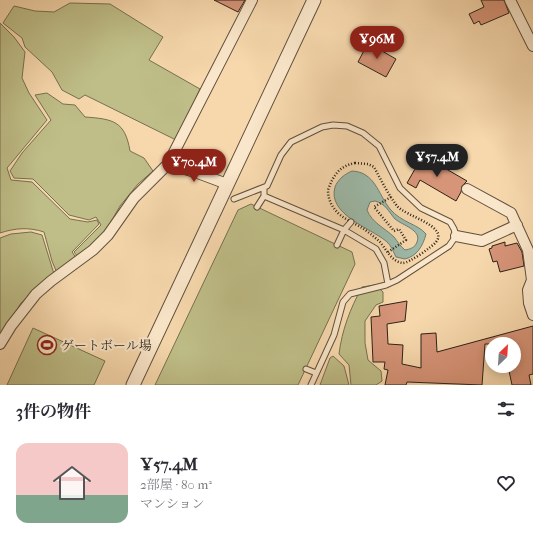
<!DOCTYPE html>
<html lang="ja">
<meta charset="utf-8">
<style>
:root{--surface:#fff;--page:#f7f7f7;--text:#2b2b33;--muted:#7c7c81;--line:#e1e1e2;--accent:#8f2418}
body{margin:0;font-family:"IM FELL French Canon","Noto Serif JP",serif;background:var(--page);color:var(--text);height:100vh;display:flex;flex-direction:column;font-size:15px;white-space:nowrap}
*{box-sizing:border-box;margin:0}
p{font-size:13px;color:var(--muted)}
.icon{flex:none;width:22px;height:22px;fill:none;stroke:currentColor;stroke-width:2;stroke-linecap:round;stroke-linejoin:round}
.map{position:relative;height:385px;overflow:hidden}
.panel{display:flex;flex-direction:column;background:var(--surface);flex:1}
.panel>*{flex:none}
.needle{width:26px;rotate:25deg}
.tools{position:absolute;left:485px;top:337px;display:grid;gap:8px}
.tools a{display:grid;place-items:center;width:36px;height:36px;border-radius:50%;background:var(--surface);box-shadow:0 2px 10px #0003;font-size:20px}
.price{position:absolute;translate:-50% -34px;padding:0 9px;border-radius:14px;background:var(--accent);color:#fff;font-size:13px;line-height:26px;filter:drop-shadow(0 1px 2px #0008)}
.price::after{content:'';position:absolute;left:50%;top:24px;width:12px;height:9px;margin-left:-6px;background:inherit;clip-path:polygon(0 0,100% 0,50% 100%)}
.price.selected{background:#222;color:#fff}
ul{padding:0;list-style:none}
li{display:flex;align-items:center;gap:12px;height:100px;padding:0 16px}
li+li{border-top:1px solid var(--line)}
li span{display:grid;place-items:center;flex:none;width:112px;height:80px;border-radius:12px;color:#555}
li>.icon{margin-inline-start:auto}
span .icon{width:48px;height:48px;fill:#fffc;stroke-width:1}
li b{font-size:17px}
h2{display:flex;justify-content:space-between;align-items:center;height:48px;padding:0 16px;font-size:17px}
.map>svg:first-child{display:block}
.green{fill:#bfbe88;stroke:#767050}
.water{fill:#9dbaa9;stroke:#707d6f;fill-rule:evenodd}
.building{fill:#d69478;stroke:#2d2218}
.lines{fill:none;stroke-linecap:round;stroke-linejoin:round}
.service-casing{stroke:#60503d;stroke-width:7}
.minor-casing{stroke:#60503d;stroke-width:12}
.tertiary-casing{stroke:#60503d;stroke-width:15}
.path{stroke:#2d2218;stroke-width:2.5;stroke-dasharray:1 2;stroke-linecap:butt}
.service{stroke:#fae6ca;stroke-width:5}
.minor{stroke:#fae6ca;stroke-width:10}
.tertiary{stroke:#fae6ca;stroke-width:13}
.labels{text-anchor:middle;stroke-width:4;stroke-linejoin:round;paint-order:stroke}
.poi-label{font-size:13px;fill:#2d2218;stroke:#fae6ca;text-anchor:start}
</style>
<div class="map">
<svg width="533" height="385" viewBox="0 0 533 385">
<rect width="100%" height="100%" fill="#f7d8ad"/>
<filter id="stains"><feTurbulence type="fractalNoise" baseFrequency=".005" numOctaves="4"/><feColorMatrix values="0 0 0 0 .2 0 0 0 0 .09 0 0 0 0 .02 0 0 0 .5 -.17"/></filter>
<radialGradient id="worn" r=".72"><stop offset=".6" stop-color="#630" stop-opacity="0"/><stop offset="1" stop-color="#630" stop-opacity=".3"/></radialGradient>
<path class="green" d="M70 3 110 4 163 37 149 60 200 89 176 140 85 95 79 99 62 90 52 72 25 47 22 38 3 23 14 6 35 11 54 12Z
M0 23 14 37 25 52 22 78 29 93 47 120 7 168 11 180 32 182 70 219 88 222 97 220 99 224 72 252 77 259 57 273 52 261 44 232C29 227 15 228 0 233Z
M47 93 63 104 75 105 85 117C113 119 125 121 130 151L144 158 153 171 138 184 120 206 104 234 78 257 74 252 101 225 96 217 89 220 69 215 33 179 14 178 10 171 22 153 51 120 35 95Z
M251 204 352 252 355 264 298 385H155L238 210Z
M31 232 42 235 54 274 21 303 0 336V238L11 234Z
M375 285 383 292V302L376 305 365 321V343L368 360 381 371 382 381 376 385H351L349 365 339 354C342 330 350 309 362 287Z
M33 328 105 361 94 385H7Z
M333 356 344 366 349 385H320L330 358Z"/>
<path class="water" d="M352 171C375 172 378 194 390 209 402 223 418 224 426 234 423 246 417 256 405 259L396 257C393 251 391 245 386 241 370 228 327 214 335 187 338 179 345 174 352 171ZM375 201C386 204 388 211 395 219 402 225 422 230 417 242 415 248 410 249 405 250 400 246 398 242 394 237 385 228 372 223 367 210L370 202Z"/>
<path class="building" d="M214 0H245L238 12Z
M481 0H504L509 13 481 25 479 21 474 24 469 14 484 7Z
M368 43 396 59 386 77 358 62Z
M427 154 438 161 436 163 467 181 462 186 461 192 456 201 420 180 416 188 407 183 423 155 425 157Z
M505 242V246L517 243 522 252 524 266 500 272 497 261 493 262 489 249 492 248V246Z
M407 301 405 321 387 324 388 344 403 345 402 364 421 368V334L436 333 437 352 533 326V374L529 375 531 385H512L508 366H514V344H485L482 385 407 382 406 385H385L388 370 384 369 385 362H373L371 317 380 316 379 306Z"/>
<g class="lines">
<g class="service-casing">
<path id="service" d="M264 188V196L344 230 376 249 384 263 388 284
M234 199 267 186 281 155 291 142 322 127 333 125 347 126 363 133 379 146 400 188 421 208 450 222 454 229 456 236 449 246 397 280 386 285 350 294 343 302 334 335 311 385
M257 207 264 196
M337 245 344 230 351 222
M306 369 316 373"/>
</g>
<g class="minor-casing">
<path id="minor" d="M510 0 533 46
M168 164 195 172 227 184
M467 189 511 213 528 250 532 280 528 290 529 303 533 315
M456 236 482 241 517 225
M0 344 11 326 36 294 51 281 93 250 108 235 134 198 168 164 252 0"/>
</g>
<g class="tertiary-casing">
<path id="tertiary" d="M133 385 314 0"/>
</g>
<path class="path" d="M355 163 368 164 374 167C381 180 388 194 397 206 405 216 449 226 436 242 432 247 409 263 403 263 391 262 386 248 379 241 372 235 365 229 357 225 350 221 345 219 339 214 332 207 328 200 328 190 333 176 339 166 355 163Z
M388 252 406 240 399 229 394 231 374 207 391 197"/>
<use href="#service" class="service"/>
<use href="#minor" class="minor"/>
<use href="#tertiary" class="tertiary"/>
</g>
<defs>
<g id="stadium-ring" transform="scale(1)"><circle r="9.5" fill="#fae6ca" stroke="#8f2418" stroke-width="1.5"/><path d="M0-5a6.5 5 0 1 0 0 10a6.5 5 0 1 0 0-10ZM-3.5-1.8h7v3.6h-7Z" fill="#8f2418"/></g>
</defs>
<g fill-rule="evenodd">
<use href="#stadium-ring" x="47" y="345"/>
</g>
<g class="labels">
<g class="poi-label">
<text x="61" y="350">ゲートボール場</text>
</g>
</g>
<rect width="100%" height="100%" filter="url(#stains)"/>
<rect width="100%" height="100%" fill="url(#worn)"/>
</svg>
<div class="tools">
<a><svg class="needle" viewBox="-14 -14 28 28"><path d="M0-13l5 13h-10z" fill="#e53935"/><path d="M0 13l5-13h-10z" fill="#7c7c81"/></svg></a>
</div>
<b class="price" style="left:377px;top:60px">¥96M</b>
<b class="price selected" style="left:437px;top:178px">¥57.4M</b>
<b class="price" style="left:194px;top:183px">¥70.4M</b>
</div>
<section class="panel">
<h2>3件の物件<svg class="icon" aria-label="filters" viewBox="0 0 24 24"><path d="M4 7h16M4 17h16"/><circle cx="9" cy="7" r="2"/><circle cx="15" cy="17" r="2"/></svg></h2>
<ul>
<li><span style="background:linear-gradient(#f6c9c9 65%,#7fa58c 0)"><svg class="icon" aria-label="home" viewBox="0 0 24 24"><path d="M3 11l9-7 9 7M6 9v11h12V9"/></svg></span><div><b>¥57.4M</b><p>2部屋 · 80 m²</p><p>マンション</p></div><svg class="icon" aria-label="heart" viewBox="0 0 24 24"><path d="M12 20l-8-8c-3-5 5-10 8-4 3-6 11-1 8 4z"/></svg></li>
</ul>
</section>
